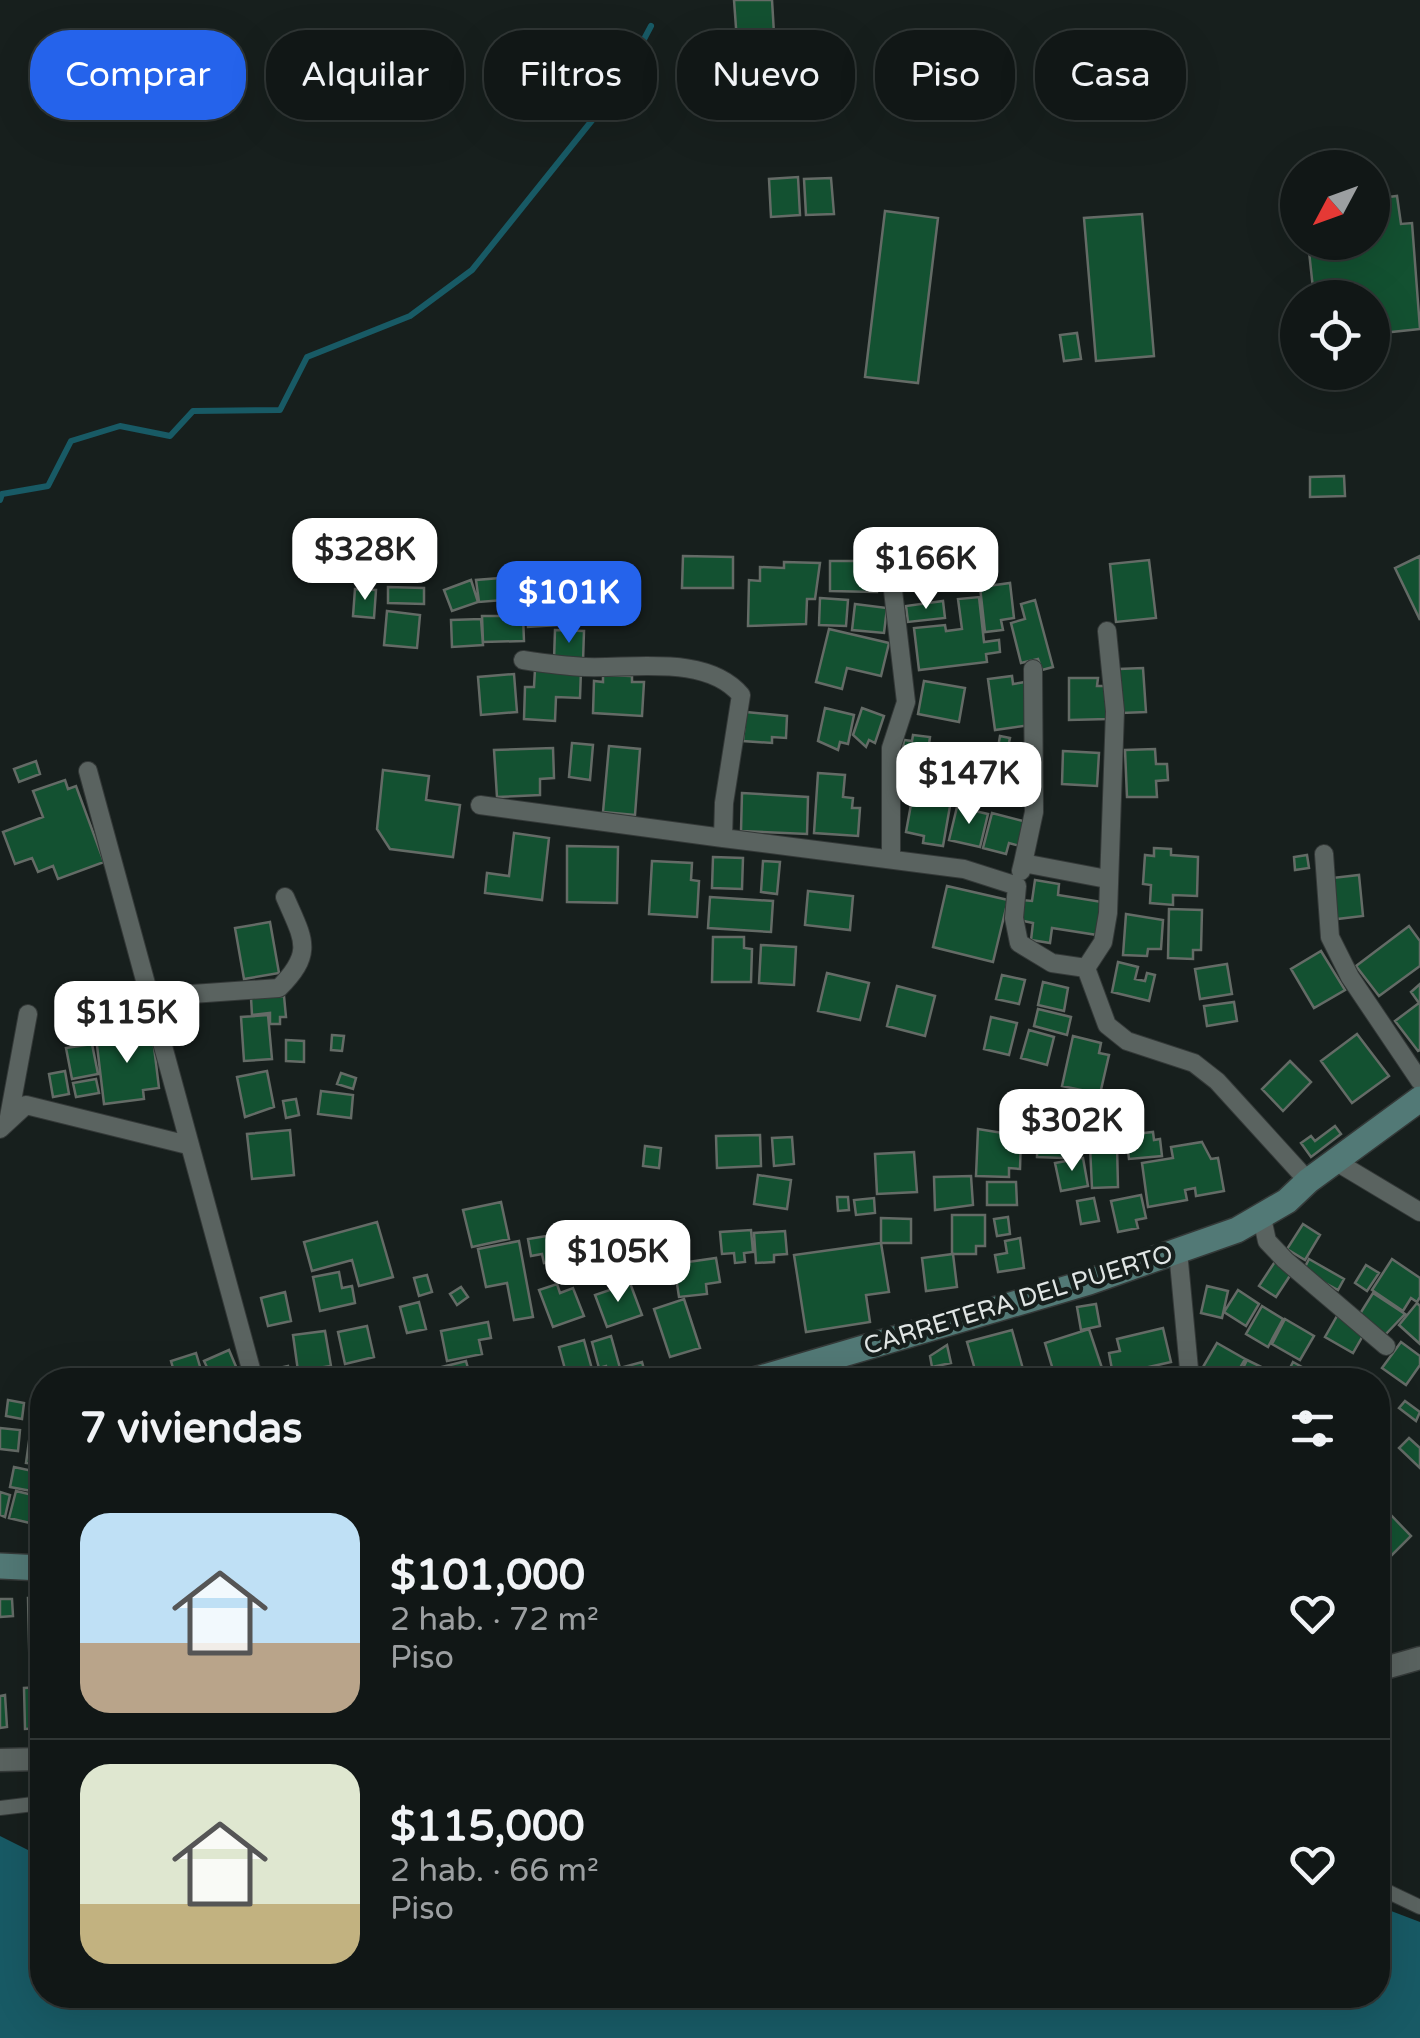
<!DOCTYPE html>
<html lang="es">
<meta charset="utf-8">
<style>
:root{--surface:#111716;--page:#1a201f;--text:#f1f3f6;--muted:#9c9fa1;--line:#303635;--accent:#2563eb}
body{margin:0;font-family:"Varela Round",sans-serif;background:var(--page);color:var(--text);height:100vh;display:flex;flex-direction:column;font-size:38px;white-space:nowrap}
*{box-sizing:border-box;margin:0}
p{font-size:32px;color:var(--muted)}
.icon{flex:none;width:55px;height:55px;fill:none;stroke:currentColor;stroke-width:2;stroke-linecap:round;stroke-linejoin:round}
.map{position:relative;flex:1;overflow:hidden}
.sheet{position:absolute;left:30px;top:1368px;width:1360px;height:640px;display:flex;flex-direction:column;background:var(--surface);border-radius:40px;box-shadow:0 10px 40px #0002,0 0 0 2px var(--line)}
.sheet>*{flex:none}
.banner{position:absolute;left:30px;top:30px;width:1360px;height:90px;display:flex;gap:20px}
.needle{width:65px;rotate:229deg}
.tools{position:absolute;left:1280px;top:150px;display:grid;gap:20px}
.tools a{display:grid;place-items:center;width:110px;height:110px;border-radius:50%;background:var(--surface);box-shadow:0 10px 40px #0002,0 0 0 2px var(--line);font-size:50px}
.price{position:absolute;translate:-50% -85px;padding:0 22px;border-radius:20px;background:#fff;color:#222;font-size:32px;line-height:65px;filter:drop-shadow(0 2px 5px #0008)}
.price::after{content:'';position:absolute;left:50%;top:60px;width:30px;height:22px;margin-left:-15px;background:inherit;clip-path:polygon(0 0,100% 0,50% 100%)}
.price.active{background:var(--accent);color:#fff}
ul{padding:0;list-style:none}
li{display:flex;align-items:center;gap:30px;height:250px;padding:0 50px}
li+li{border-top:2px solid var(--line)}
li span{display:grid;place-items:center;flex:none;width:280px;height:200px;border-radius:30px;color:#555}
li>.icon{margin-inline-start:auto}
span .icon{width:120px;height:120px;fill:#fffc;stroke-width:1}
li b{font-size:42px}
h2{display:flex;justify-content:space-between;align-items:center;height:120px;padding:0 50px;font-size:42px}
.pill{padding:0 35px;border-radius:40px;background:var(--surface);box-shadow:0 10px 40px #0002,0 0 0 2px var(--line);font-size:35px;line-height:90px}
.pill.active{background:var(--accent);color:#fff}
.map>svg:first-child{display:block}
.water{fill:#185a65}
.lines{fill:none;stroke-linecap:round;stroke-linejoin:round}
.stream{stroke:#185a65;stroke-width:6}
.building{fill:#135131;stroke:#646b66;stroke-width:2.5}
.pedestrian-casing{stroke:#343938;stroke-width:16}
.minor-casing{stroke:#343938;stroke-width:20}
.tertiary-casing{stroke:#343938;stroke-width:25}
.secondary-casing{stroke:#343938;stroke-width:28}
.pedestrian{stroke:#5a6360;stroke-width:14}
.minor{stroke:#5a6360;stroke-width:18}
.tertiary{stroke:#5a6360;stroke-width:22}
.secondary{stroke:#527976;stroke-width:25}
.labels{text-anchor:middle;stroke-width:9;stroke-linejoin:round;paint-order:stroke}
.street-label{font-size:25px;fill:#e0e5e4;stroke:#171f1d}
</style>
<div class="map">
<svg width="1420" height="2038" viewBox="0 0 1420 2038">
<rect width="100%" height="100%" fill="#171f1d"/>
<path class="water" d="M0 1836 42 1857V1995H1378V1906L1420 1922V2038H0Z"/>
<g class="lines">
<path class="stream" d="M0 500 2 494 48 486 71 441 120 426 170 436 193 411 280 410 307 357 410 316 472 270 618 88 651 26"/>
</g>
<path class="building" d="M734 0H772L776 67 739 69Z
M798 177 800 215 771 217 769 179Z
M831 178 834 214 806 215 804 179Z
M1397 196 1401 224 1412 223 1420 329 1372 334V298H1314L1308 242H1372V199Z
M885 211 938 218 918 383 865 377Z
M1142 214 1154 356 1096 361 1084 218Z
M1077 333 1081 359 1064 361 1060 335Z
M1344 476 1345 496 1310 497V477Z
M683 556 733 557V588H682Z
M1420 556V620L1395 568Z
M1149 560 1156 618 1116 622 1110 564Z
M830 561H878L877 592 830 591Z
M784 562 820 563 815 599H807L806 624 748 626 749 580 760 581V567L784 568Z
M514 577 516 599 479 602 476 580Z
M471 580 478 602 452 611 444 590Z
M1010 583 1014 618 1001 620 1003 630 985 632 980 587Z
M388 587 424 588V604L388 603Z
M355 589 376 590 374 618 353 616Z
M555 594 557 625 528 627 526 596Z
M979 597 984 642 999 640 1000 652 986 654 987 662 919 670 914 628 945 625 946 631 962 629 958 599Z
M820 598 848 600 846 626 819 625Z
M1035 600 1053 667 1042 670 1038 659 1021 663 1011 623 1025 619 1021 604Z
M943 601 945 618 908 622 906 606Z
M855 604 887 608 884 633 852 630Z
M387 611 420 615 417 648 384 645Z
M482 616H523L524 641 483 642Z
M481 619 483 645 452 647 451 620Z
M829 629 889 643 881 676 847 668 842 689 816 682Z
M555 630 584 631 583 662 554 660Z
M1143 668 1146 712 1121 713 1119 669Z
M535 669 581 670 580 698 556 697 555 721 524 719 525 687H534Z
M514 674 517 712 481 715 478 677Z
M603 675 632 676V682H644L642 716 593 713 594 681 603 682Z
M1012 676 1013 684 1025 682 1031 725 995 730 988 679Z
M1069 678H1098L1097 686H1107L1108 719 1069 720Z
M924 681 965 688 959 722 918 714Z
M825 708 854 715 848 744 840 742 838 750 818 741Z
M862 708 884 716 875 743 869 740 866 747 853 735Z
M746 712 787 716 786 738 772 737V743L743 741Z
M913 735 930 737 924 779 899 776 904 740 912 741Z
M1000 736 1010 738 1006 755 997 753Z
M572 743 593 745 590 780 569 777Z
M609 746 640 749 635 815 603 812Z
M553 748 554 778 540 779V795L497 797 494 750Z
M1155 749 1156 764H1167L1168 780 1156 781 1157 797H1127L1125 750Z
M1063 751 1099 753 1097 786 1062 784Z
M981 755 1022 761 1017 803 976 797Z
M36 761 40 774 19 782 14 769Z
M383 770 429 776 426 800 460 805 453 857 390 849 377 829Z
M818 773 845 775 843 797 853 798 852 808H860L858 836 814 833Z
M65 780 68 789 76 786 104 862 58 879 53 866 38 872 32 858 15 864 3 832 43 817 33 791Z
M742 793 808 797 807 834 741 831Z
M912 799 950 806 943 846 923 843 924 836 906 832Z
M957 807 988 814 980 847 949 840Z
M992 813 1027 822 1023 847 1009 843 1006 854 983 848Z
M514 833 549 838 542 900 485 893 487 873 509 876Z
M567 846 618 847 617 903 567 902Z
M1154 848 1171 849V855L1198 857 1197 896 1173 895V905L1150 903 1151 885 1143 884 1145 855 1154 856Z
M1307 855 1309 868 1295 870 1294 857Z
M713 857 743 858 742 889 712 888Z
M652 861 692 863 691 880 699 881 697 917 649 914Z
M763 861 780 862 777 894 761 892Z
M1359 875 1363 916 1337 919 1332 878Z
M1035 880 1059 884 1058 895 1102 902 1097 935 1052 928 1050 943 1031 940 1033 923 1019 920 1022 900 1032 901Z
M947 886 1008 900 993 962 933 947Z
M808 891 853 896 850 930 805 925Z
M710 897 773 901 771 932 708 928Z
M1169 909 1202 910 1201 950H1193V959L1168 958Z
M1126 914 1163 920 1161 949H1148L1147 956 1123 955Z
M270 922 279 973 244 979 235 928Z
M1409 926 1420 941V966L1379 996 1356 966Z
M713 937H744V948L752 949 751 982H712Z
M761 945 796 947 794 985 759 983Z
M1321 951 1345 990 1314 1008 1291 969Z
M1118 962 1138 967 1135 979 1145 981 1147 973 1155 975 1149 1001 1112 992Z
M1227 964 1232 994 1200 999 1195 969Z
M827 973 869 983 860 1020 818 1011Z
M1002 975 1025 980 1019 1004 996 999Z
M1043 982 1068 988 1064 1011 1038 1005Z
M1420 984V1050L1418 1051 1395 1021 1419 1003 1411 992Z
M897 986 935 996 925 1036 887 1026Z
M284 996 286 1017H280V1024H270V1013L252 1015 251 998Z
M1234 1002 1237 1021 1207 1026 1204 1006Z
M1038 1009 1071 1017 1067 1035 1034 1026Z
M268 1015 272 1059 244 1061 241 1017Z
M76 1016 81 1041 66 1043 62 1019Z
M991 1017 1017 1023 1009 1055 984 1049Z
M152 1030 159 1088 143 1090 144 1099 104 1104 96 1037Z
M1029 1030 1054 1037 1047 1065 1021 1058Z
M1357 1034 1389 1076 1352 1103 1321 1061Z
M332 1035 344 1036 342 1051 331 1050Z
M1073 1036 1101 1043 1099 1053 1109 1055 1100 1094 1062 1086Z
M286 1040 304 1041V1062L286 1061Z
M92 1044 98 1074 72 1079 66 1048Z
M1290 1061 1311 1082 1283 1111 1262 1089Z
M65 1071 69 1094 53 1097 49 1074Z
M267 1071 274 1107 245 1117 237 1077Z
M341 1073 356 1078 353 1089 337 1084Z
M96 1079 99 1093 76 1097 73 1083Z
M321 1091 353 1095 351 1118 318 1114Z
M296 1099 299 1115 286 1118 283 1101Z
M1038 1126 1064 1127 1063 1158 1037 1157Z
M1335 1126 1341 1134 1311 1157 1301 1143 1311 1136 1315 1141Z
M978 1129 1021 1136 1020 1169 1009 1168V1177L976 1176Z
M290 1130 294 1175 252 1179 247 1134Z
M1153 1132 1154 1140 1160 1139 1162 1156 1129 1159 1126 1135Z
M760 1135 761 1166 717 1168 716 1136Z
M792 1137 794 1164 774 1166 772 1138Z
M1202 1142 1211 1159 1218 1158 1224 1191 1196 1196 1195 1188 1185 1190 1187 1200 1148 1207 1142 1163 1173 1158 1171 1147Z
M1117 1145 1118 1187 1092 1188 1090 1146Z
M645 1146 661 1148 659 1168 643 1166Z
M914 1152 917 1192 877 1194 875 1154Z
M1083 1158 1088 1186 1061 1191 1055 1163Z
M758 1175 791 1180 787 1209 754 1204Z
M971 1176 973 1205 935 1210 934 1177Z
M987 1182H1016L1017 1205H987Z
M1141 1195 1146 1218 1136 1220 1138 1228 1118 1232 1111 1201Z
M837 1197H848L849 1210 838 1211Z
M874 1198 875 1213 856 1215 854 1200Z
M1094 1198 1099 1221 1081 1224 1077 1201Z
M501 1202 509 1239 472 1247 463 1210Z
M952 1215H985V1246H976V1254H952Z
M1008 1217 1010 1234 997 1236 994 1219Z
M881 1218 911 1219V1243H881Z
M377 1222 393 1277 359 1286 352 1260 312 1271 304 1242Z
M1303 1224 1320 1235 1305 1260 1287 1249Z
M613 1225 625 1259 585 1273 573 1239Z
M751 1230 753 1252 744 1253 745 1262 735 1263 734 1253 722 1254 720 1232Z
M785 1231 787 1254 774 1255V1262L756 1263 754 1233Z
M553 1235 558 1261 544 1263 542 1254 531 1256 528 1239Z
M1020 1238 1024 1268 998 1272 995 1255 1007 1253 1005 1241Z
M519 1241 533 1317 514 1320 507 1283 486 1287 478 1249Z
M881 1243 889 1292 866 1295 870 1322 806 1332 794 1255Z
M953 1254 957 1287 926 1291 922 1258Z
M716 1258 720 1282 706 1284 707 1294 679 1297 674 1264Z
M1309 1259 1344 1279 1338 1290 1303 1271Z
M1392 1259 1420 1278V1297L1417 1302 1411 1298 1403 1311 1372 1290Z
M1276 1260 1293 1271 1276 1297 1259 1286Z
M1366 1265 1379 1273 1367 1291 1355 1283Z
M339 1272 342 1288 352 1286 355 1303 320 1311 313 1277Z
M427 1275 432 1292 419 1296 414 1278Z
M630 1283 642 1315 607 1327 595 1295Z
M557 1284 560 1293 573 1288 584 1316 553 1327 539 1290Z
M1207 1286 1228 1291 1222 1318 1201 1313Z
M461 1287 468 1297 457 1305 450 1294Z
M1238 1290 1259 1304 1246 1326 1224 1312Z
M285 1292 291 1321 268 1326 261 1298Z
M1373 1293 1405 1314 1385 1335 1358 1317Z
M684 1299 700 1348 670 1357 654 1309Z
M419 1302 426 1329 407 1333 400 1307Z
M1417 1303 1420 1306V1344L1399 1325Z
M1096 1304 1100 1326 1081 1330 1077 1307Z
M1262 1306 1283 1319 1268 1347 1246 1334Z
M1337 1316 1365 1332 1353 1353 1325 1337Z
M1285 1319 1314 1336 1300 1360 1272 1344Z
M488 1322 491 1338 479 1340 482 1354 447 1361 441 1331Z
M367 1326 374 1357 345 1364 338 1332Z
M1163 1328 1171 1362 1113 1375 1109 1353 1120 1351 1117 1339Z
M1089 1329 1106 1380H1056L1045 1343Z
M1012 1330 1023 1369 978 1380 967 1342Z
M325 1331 331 1366 298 1371 293 1335Z
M611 1336 620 1368 642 1362 647 1380H610L606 1366 599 1368 592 1342Z
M584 1340 595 1380H568L559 1347Z
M1401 1342 1420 1356V1365L1406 1385 1382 1368Z
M1217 1343 1245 1359 1233 1380 1203 1367Z
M947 1345 951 1363 932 1367 930 1356Z
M229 1350 240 1376 213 1380 204 1361Z
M196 1353 204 1380 175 1375 171 1361Z
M1247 1360 1274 1373 1270 1380H1237Z
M466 1361 471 1379 480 1380H445L442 1367Z
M1293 1362 1320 1377 1318 1380H1284Z
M288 1366 290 1375 321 1368 323 1380H267L265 1371Z
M439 1368 442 1380H392Z
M1178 1370 1180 1380H1137L1136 1377Z
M894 1372 895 1380H851L850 1376Z
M8 1400 24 1403 22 1419 6 1416Z
M1405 1401 1420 1412 1416 1421 1399 1408Z
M0 1428 20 1430 18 1451 0 1449Z
M30 1434 42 1436V1465L26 1463Z
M1409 1438 1420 1448V1468L1399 1448Z
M14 1467 42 1473V1493L10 1487Z
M16 1491 41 1497 34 1524 9 1518Z
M0 1492 10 1495 5 1517 0 1515Z
M1390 1514 1411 1536 1386 1561 1378 1552V1526Z
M28 1598H42V1685H30Z
M0 1599H12L13 1616 0 1617Z
M42 1687V1728L25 1729 24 1688Z
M5 1695 7 1727 0 1728V1696Z"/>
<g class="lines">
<g class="pedestrian-casing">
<path id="pedestrian" d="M0 1808 42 1803
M1378 1887 1420 1907"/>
</g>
<g class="minor-casing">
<path id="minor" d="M890 565 906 702 891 748V857
M523 660C543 663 564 666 585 667 633 669 706 654 741 695L724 803 723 838 964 869 1017 886 1014 918 1019 943 1052 963 1086 968 1107 1025 1127 1041 1194 1063 1217 1081 1308 1181
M88 771 254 1380
M480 805 723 838
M1324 854 1330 937 1350 977 1420 1081
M1023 863 1034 812 1033 669
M1021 871 1023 863 1107 879
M1086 968 1103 942 1108 913 1115 711 1107 631
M149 997 279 988C315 952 303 939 285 897
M9 1117 28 1014
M0 1129 26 1105 188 1145
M1335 1161 1420 1212
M1262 1218 1267 1241 1285 1260 1386 1346
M1178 1251 1190 1380"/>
</g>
<g class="tertiary-casing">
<path id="tertiary" d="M1378 1670 1420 1658
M0 1760 42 1759"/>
</g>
<g class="secondary-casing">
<path id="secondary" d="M754 1380 1089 1282 1237 1230 1287 1201 1308 1181 1420 1099
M0 1566 42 1568"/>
</g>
<use href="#pedestrian" class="pedestrian"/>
<use href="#minor" class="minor"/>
<use href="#tertiary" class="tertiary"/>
<use href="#secondary" class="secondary"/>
</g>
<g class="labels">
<g class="street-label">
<text transform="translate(1018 1299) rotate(-17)" y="9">CARRETERA DEL PUERTO</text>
</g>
</g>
</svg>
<div class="tools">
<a><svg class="needle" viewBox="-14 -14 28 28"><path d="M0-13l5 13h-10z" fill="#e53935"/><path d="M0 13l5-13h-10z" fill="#9c9fa1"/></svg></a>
<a><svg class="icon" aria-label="locate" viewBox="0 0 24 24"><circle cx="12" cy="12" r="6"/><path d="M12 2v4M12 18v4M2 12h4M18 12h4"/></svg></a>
</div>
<b class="price" style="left:365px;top:603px">$328K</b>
<b class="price" style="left:926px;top:612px">$166K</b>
<b class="price active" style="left:569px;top:646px">$101K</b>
<b class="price" style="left:969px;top:827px">$147K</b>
<b class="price" style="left:127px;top:1066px">$115K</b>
<b class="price" style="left:1072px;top:1174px">$302K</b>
<b class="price" style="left:618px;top:1305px">$105K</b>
<div class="banner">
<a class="pill active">Comprar</a>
<a class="pill">Alquilar</a>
<a class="pill">Filtros</a>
<a class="pill">Nuevo</a>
<a class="pill">Piso</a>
<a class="pill">Casa</a>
</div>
<section class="sheet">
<h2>7 viviendas<svg class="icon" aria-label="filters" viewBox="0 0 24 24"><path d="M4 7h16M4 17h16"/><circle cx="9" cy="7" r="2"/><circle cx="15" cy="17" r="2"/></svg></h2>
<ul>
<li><span style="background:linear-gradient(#bfe0f5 65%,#b9a48a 0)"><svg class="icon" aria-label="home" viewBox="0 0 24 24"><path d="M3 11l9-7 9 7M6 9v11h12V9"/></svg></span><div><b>$101,000</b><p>2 hab. · 72 m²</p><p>Piso</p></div><svg class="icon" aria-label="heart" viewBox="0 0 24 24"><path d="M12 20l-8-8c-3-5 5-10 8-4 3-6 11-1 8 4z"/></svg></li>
<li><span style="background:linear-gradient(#dfe7d0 70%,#c2b280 0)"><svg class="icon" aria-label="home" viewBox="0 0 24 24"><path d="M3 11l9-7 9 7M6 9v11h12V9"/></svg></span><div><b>$115,000</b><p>2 hab. · 66 m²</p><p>Piso</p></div><svg class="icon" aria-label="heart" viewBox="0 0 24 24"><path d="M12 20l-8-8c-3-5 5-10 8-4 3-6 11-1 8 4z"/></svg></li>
</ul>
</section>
</div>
